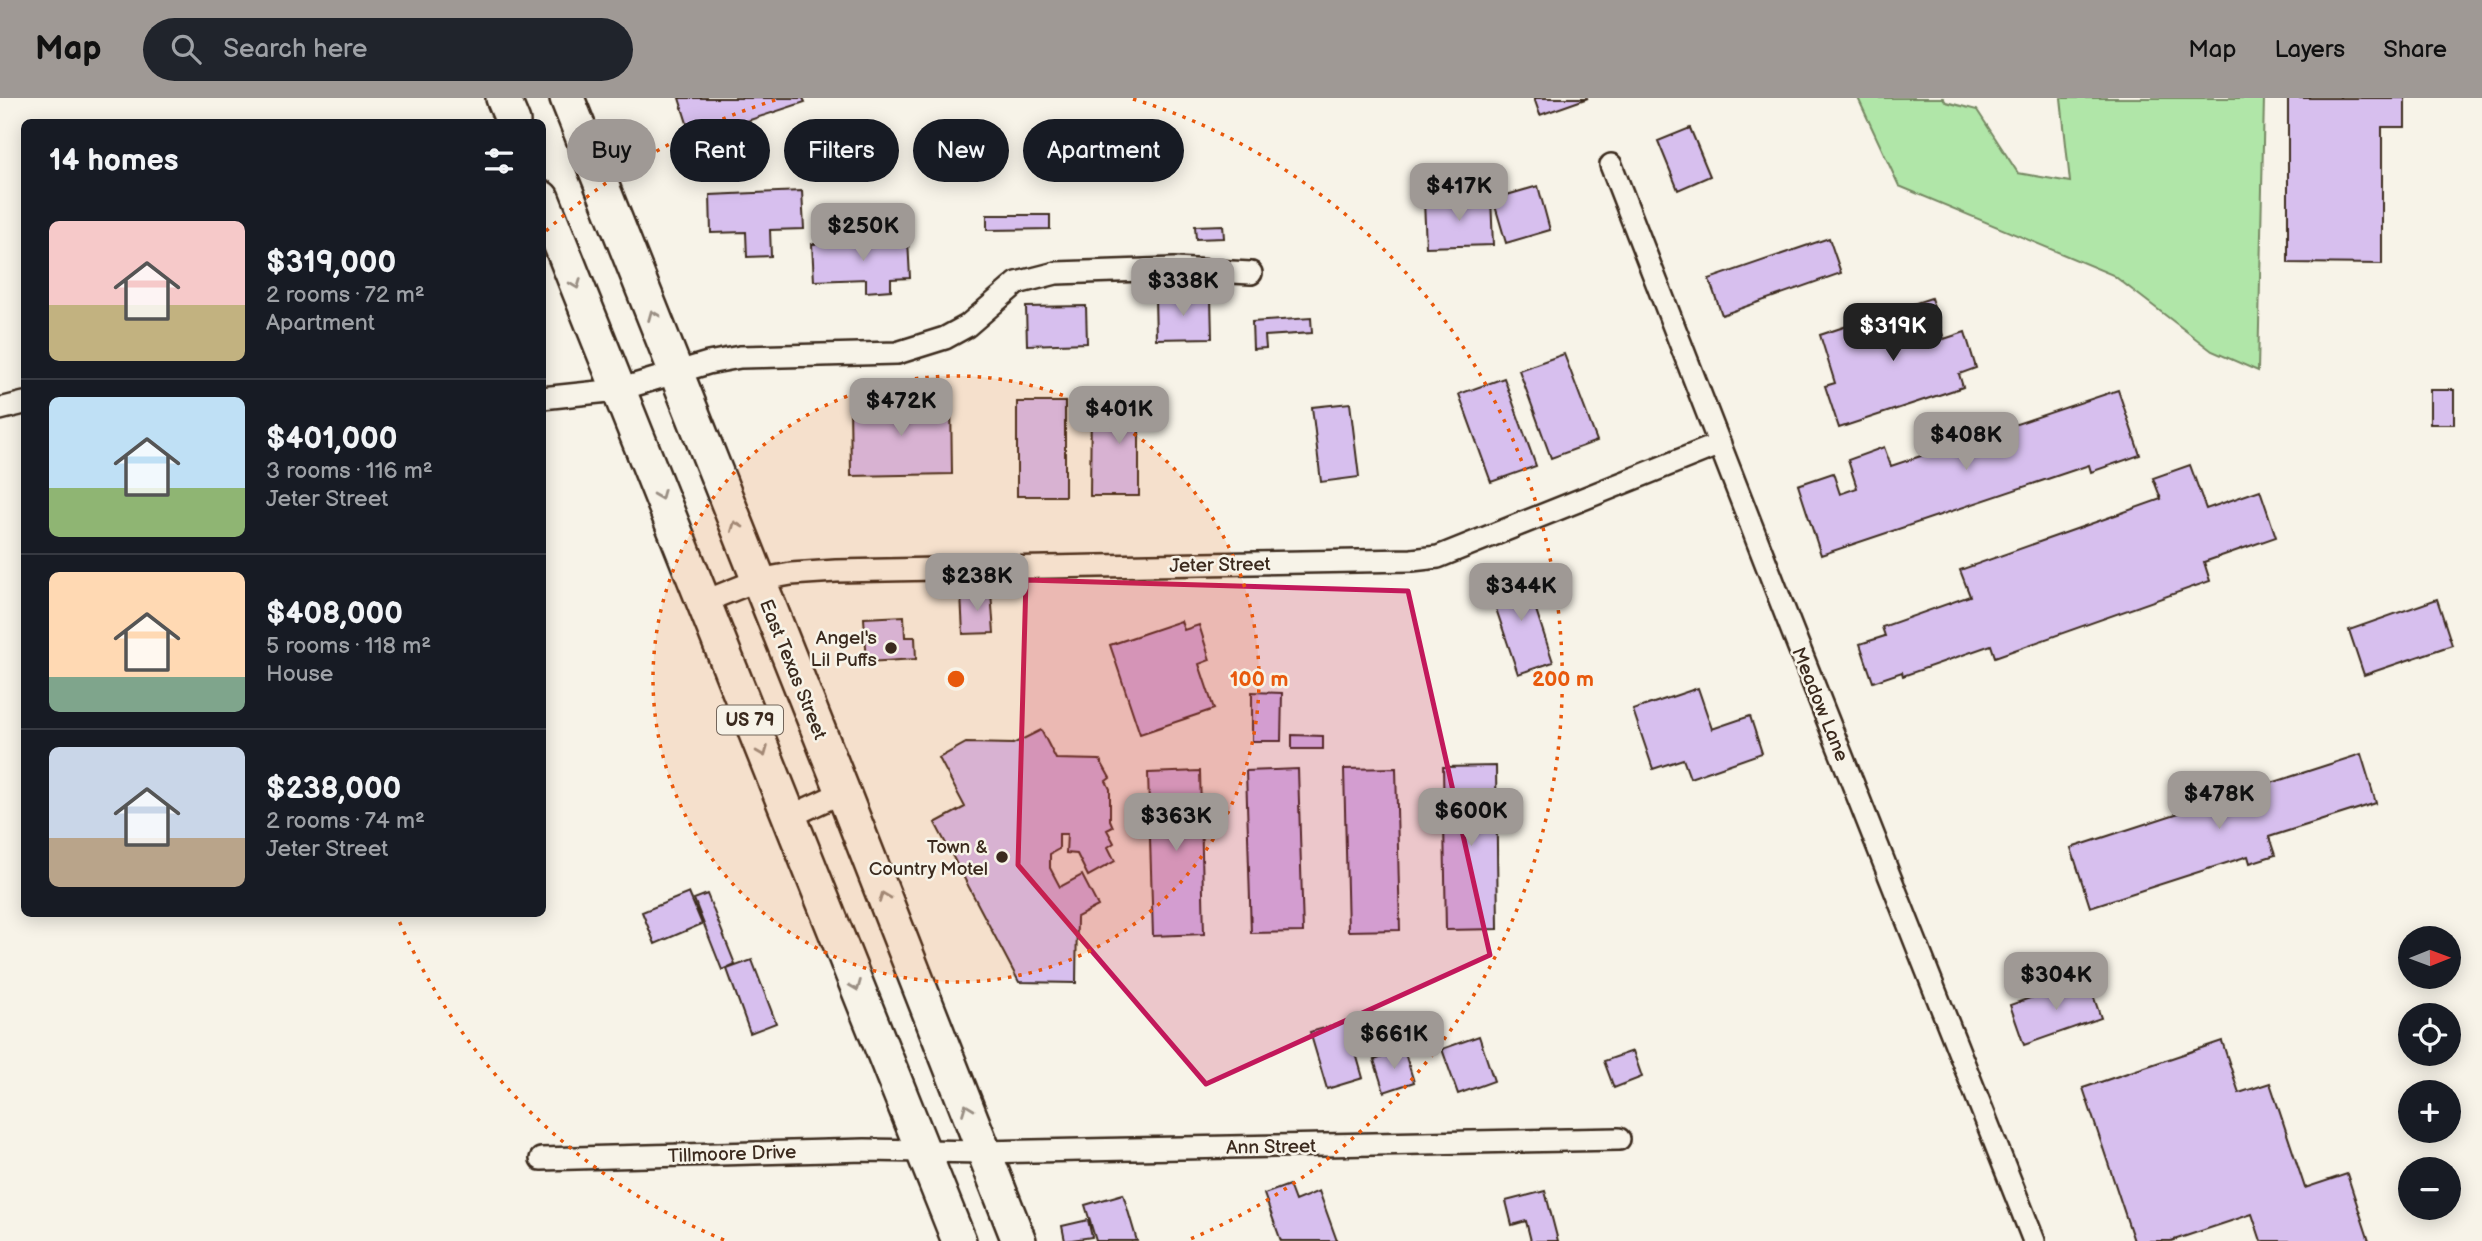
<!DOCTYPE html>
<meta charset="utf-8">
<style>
:root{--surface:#171b24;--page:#20242c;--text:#f1f3f6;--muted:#9ea1a6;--line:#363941;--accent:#9f9995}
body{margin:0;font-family:"Balsamiq Sans",sans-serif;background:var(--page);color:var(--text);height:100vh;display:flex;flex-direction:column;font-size:26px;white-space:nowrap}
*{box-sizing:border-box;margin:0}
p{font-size:23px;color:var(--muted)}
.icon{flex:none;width:38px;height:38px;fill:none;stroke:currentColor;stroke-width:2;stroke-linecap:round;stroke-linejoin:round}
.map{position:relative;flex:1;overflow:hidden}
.details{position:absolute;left:21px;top:21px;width:525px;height:798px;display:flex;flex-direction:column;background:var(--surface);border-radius:10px;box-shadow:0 4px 18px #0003}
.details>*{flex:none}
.guide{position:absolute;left:567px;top:21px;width:665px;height:63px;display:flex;gap:14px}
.needle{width:46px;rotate:89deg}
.buttons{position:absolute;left:2398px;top:828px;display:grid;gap:14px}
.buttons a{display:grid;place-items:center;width:63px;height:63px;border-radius:50%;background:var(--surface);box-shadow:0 4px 18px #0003;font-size:35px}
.price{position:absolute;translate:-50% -60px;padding:0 16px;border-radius:14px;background:var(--accent);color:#111;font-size:23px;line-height:46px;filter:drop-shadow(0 2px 4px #0008)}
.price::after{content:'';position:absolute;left:50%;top:42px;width:21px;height:16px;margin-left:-10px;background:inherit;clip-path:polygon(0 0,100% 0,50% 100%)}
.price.on{background:#222;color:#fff}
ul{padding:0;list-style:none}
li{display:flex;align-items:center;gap:21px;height:175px;padding:0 28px}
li+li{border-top:2px solid var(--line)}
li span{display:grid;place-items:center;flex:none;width:196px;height:140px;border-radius:10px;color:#555}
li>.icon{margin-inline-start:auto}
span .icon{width:84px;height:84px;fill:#fffc;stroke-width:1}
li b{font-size:30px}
h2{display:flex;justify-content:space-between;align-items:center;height:84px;padding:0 28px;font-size:30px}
.pill{padding:0 24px;border-radius:32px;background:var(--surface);box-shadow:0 4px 18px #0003;font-size:24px;line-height:63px}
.pill.on{background:var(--accent);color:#111}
header{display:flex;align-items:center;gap:42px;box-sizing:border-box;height:98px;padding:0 35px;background:var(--accent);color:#111}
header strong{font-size:33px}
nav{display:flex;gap:38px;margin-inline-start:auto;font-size:24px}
.search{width:490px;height:63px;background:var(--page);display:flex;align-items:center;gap:18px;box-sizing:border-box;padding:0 24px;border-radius:38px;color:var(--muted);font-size:26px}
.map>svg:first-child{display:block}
.green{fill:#b0e6a8;stroke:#768863;stroke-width:2}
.building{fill:#d7bfee;stroke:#3b2a1e;stroke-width:2}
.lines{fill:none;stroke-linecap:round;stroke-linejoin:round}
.street-casing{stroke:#3b2a1e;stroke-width:26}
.primary-casing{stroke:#3b2a1e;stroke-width:38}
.street{stroke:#f7f3e8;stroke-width:21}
.primary{stroke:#f7f3e8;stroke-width:33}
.oneway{stroke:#998e83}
.marked{fill:#c2185b;fill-opacity:0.2;stroke:#c2185b;stroke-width:5;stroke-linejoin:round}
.ring{fill:none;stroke:#e8590c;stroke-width:3.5;stroke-dasharray:3.5 7}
.poi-dot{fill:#3b2a1e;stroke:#f7f3e8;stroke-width:2.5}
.labels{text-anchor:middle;stroke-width:5;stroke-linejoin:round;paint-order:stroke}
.shield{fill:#f7f3e8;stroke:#73665b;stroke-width:2}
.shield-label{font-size:18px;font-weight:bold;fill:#3b2a1e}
.street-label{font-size:19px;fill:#3b2a1e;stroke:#f7f3e8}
.poi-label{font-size:19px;fill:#3b2a1e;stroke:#f7f3e8;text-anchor:end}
.centre{fill:#e8590c;stroke:#f7f3e8;stroke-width:3.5}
.ring-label{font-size:21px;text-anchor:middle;font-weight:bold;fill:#e8590c;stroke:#f7f3e8;stroke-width:5;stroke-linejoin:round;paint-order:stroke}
</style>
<header>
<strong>Map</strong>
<div class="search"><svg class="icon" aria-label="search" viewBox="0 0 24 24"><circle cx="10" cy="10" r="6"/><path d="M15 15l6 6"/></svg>Search here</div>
<nav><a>Map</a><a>Layers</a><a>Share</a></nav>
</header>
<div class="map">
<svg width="2482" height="1143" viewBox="0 0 2482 1143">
<rect width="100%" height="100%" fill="#f7f3e8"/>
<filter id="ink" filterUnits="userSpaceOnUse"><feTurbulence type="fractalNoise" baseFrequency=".0143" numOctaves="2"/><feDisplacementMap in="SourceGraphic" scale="14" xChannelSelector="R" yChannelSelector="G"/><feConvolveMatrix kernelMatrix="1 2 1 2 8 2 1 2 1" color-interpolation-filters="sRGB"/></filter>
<g filter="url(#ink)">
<path class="green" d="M1858 0H1943L1946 4 1977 12 2018 75 2070 84 2061 0H2264L2258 273 2212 253 2113 177 1899 88Z"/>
<path class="building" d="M679 0H803L805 4 692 41Z
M1534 0H1588L1540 17Z
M2288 0H2405V29H2382V166L2288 165Z
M1690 30 1710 78 1678 92 1658 43Z
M1538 88 1550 132 1506 145 1493 101Z
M802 93 804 131 770 132 771 158 747 159 746 134 711 135 710 97Z
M1491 100 1493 147 1426 149 1424 103Z
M987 117H1050V131L987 132Z
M1223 127 1224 140 1196 141 1195 128Z
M1829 140 1841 175 1722 217 1709 181Z
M908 142 910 180 891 181V192L866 194V181L814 183 812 146Z
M1211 199 1212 240 1156 241 1155 200Z
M1931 200 1944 241 1965 234 1976 270 1959 276 1963 289 1839 330 1825 288 1835 285 1820 237Z
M1086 208 1087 245 1027 247 1026 209Z
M1311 220 1312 235 1265 238 1266 250 1253 251 1252 224Z
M1564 256 1597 343 1551 360 1519 272Z
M1504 280 1536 368 1491 384 1459 296Z
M2118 292 2140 357 2091 374 2089 367 1821 457 1798 387 1833 375 1840 396 1857 390 1848 362 1884 349 1891 368Z
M2430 292H2454V326H2430Z
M951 302 952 376 851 378 850 304Z
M1017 304H1065V398H1017Z
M1091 305H1162V328L1139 329V398H1090Z
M1350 305 1359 379 1321 384 1312 309Z
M2190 367 2206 411 2260 392 2276 439 2204 464 2210 483 1995 559 1991 547 1903 578 1902 574 1873 584 1860 546 1885 538 1882 529 1970 498 1960 472 2161 401 2153 380Z
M1524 475 1553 564 1518 576 1488 487Z
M991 494 994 535 963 536 961 496Z
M2437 501 2452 547 2364 577 2349 532Z
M904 518 905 539H915L916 561 867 564 864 520Z
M1181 523 1184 532 1199 527 1210 562 1199 566 1214 611 1140 636 1110 547Z
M1698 590 1712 631 1750 618 1762 655 1690 680 1683 661 1653 671 1633 612Z
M1252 594 1282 595 1281 643H1252Z
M1041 632 1056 661 1100 662 1110 680 1106 683 1110 691V722L1113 729 1107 732 1114 745 1108 749 1115 763 1088 778 1077 756 1066 755 1067 736H1059V751L1050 756V770L1060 789 1082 777 1098 808 1077 819 1076 885 1019 884 935 725 965 709 939 660 966 645 1013 646Z
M1292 637 1323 638V651H1292Z
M2361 656 2376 705 2269 739 2275 757 2250 765 2248 758 2090 809 2071 750Z
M1496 668 1498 831 1446 832 1443 669Z
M1396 670 1400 832 1348 833 1344 671Z
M1298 671 1303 834 1251 835 1246 673Z
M1200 673 1204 836 1153 838 1148 675Z
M689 795 702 826 655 846 642 814Z
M707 796 735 866 722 872 694 801Z
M752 862 776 925 750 935 727 871Z
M2087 880 2101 920 2024 947 2010 907Z
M1347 924 1363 980 1327 991 1310 934Z
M1479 938 1494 983 1458 996 1442 951Z
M2222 943 2239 995 2270 985 2305 1090 2347 1076 2369 1143H2261L2252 1116 2171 1143H2134L2083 990Z
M1404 952 1414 984 1384 994 1374 962Z
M1633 953 1642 979 1614 990 1604 963Z
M1289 1087 1295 1103 1319 1093 1337 1143H1281L1264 1096Z
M1545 1093 1558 1143H1531L1526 1123 1512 1127 1506 1103Z
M1123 1096 1137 1143H1096L1085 1107Z
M1088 1122 1092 1139 1065 1143 1062 1128Z"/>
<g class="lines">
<g class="street-casing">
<path id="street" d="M1611 67 1790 527 2034 1143
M542 300 618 292 708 265 740 259 897 255 945 240 967 228 1017 185 1056 175 1174 171 1251 175
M0 311 24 305
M703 504 758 482 791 476 836 473 1412 462 1438 459 1720 346
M789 719 843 694
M541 1061 865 1052 983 1054 1619 1041"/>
</g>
<g class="primary-casing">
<path id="primary" d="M503 0 513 24
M567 0 843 694 1019 1143
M542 100 959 1143"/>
</g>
<use href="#street" class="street"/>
<use href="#primary" class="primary"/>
</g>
<defs><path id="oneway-chevron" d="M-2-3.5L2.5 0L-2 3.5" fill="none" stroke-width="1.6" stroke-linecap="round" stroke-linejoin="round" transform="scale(1.75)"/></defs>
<g class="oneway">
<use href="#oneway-chevron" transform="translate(576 186) rotate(69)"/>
<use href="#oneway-chevron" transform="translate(653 217) rotate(-112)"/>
<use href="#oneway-chevron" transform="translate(660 397) rotate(68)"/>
<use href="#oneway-chevron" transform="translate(736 428) rotate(-111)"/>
<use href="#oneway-chevron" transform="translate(763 654) rotate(68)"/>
<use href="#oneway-chevron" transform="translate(884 799) rotate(-111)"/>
<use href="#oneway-chevron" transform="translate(856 888) rotate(68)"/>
<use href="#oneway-chevron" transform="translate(967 1011) rotate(-111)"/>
</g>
</g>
<path class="marked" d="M1026 482 1408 493 1490 857 1206 986 1018 767Z"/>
<circle cx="956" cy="581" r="303" fill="#e8590c" fill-opacity=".12"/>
<g class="ring">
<circle cx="956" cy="581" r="303"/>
<path d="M724 1142A607 607 0 0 1 397 818M546 133A607 607 0 0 1 779 1M1133 1A607 607 0 0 1 1188 1142"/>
</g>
<g class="poi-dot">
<circle cx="891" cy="550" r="7"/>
<circle cx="1002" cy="759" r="7"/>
</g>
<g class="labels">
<rect class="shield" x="717" y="607.5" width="66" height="29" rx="5"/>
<g class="shield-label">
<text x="750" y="628">US 79</text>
</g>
<g class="street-label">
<text transform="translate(1220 466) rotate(-1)" y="7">Jeter Street</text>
<text transform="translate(794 571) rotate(68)" y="7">East Texas Street</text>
<text transform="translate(1821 606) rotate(68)" y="7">Meadow Lane</text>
<text transform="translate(1271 1048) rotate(-1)" y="7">Ann Street</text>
<text transform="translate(732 1055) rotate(-2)" y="7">Tillmoore Drive</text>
</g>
<g class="poi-label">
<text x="877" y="546">Angel's<tspan x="877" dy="22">Lil Puffs</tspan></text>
<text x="988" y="755">Town &amp;<tspan x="988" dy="22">Country Motel</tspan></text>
</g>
</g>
<circle cx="956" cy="581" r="10" class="centre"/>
<g class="ring-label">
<text x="1259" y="588">100 m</text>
<text x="1563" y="588">200 m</text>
</g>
</svg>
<div class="buttons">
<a><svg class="needle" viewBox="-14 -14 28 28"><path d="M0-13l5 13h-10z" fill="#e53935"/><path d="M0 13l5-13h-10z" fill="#9ea1a6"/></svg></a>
<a><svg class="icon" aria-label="locate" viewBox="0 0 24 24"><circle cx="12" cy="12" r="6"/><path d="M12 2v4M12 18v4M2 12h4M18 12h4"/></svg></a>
<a>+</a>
<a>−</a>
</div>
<b class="price" style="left:1459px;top:125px">$417K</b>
<b class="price" style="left:863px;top:165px">$250K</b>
<b class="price" style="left:1183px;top:220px">$338K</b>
<b class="price on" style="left:1893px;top:265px">$319K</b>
<b class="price" style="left:901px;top:340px">$472K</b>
<b class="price" style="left:1119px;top:348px">$401K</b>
<b class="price" style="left:1966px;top:374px">$408K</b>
<b class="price" style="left:977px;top:515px">$238K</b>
<b class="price" style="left:1521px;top:525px">$344K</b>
<b class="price" style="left:2219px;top:733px">$478K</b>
<b class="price" style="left:1471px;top:750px">$600K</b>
<b class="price" style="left:1176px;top:755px">$363K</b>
<b class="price" style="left:2056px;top:914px">$304K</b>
<b class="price" style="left:1394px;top:973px">$661K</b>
<div class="guide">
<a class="pill on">Buy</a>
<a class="pill">Rent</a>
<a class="pill">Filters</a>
<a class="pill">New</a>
<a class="pill">Apartment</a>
</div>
<section class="details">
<h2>14 homes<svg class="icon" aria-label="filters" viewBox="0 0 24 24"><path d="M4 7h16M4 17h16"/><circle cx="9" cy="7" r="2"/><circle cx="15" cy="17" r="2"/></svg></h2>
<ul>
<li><span style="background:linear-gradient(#f6c9c9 60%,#c2b280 0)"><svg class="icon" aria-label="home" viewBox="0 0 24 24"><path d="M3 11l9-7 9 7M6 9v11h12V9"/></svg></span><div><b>$319,000</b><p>2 rooms · 72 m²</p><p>Apartment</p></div></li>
<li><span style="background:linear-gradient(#bfe0f5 65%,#8fb573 0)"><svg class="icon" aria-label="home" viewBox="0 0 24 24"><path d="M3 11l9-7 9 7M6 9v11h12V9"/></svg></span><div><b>$401,000</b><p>3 rooms · 116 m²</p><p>Jeter Street</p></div></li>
<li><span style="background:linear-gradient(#ffd9b3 75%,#7fa58c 0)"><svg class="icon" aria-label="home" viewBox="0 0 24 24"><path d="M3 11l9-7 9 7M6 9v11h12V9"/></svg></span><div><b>$408,000</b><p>5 rooms · 118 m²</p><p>House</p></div></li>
<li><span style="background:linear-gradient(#c9d6e8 65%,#b9a48a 0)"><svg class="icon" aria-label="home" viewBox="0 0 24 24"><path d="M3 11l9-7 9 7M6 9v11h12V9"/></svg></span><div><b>$238,000</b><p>2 rooms · 74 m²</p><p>Jeter Street</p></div></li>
</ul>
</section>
</div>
